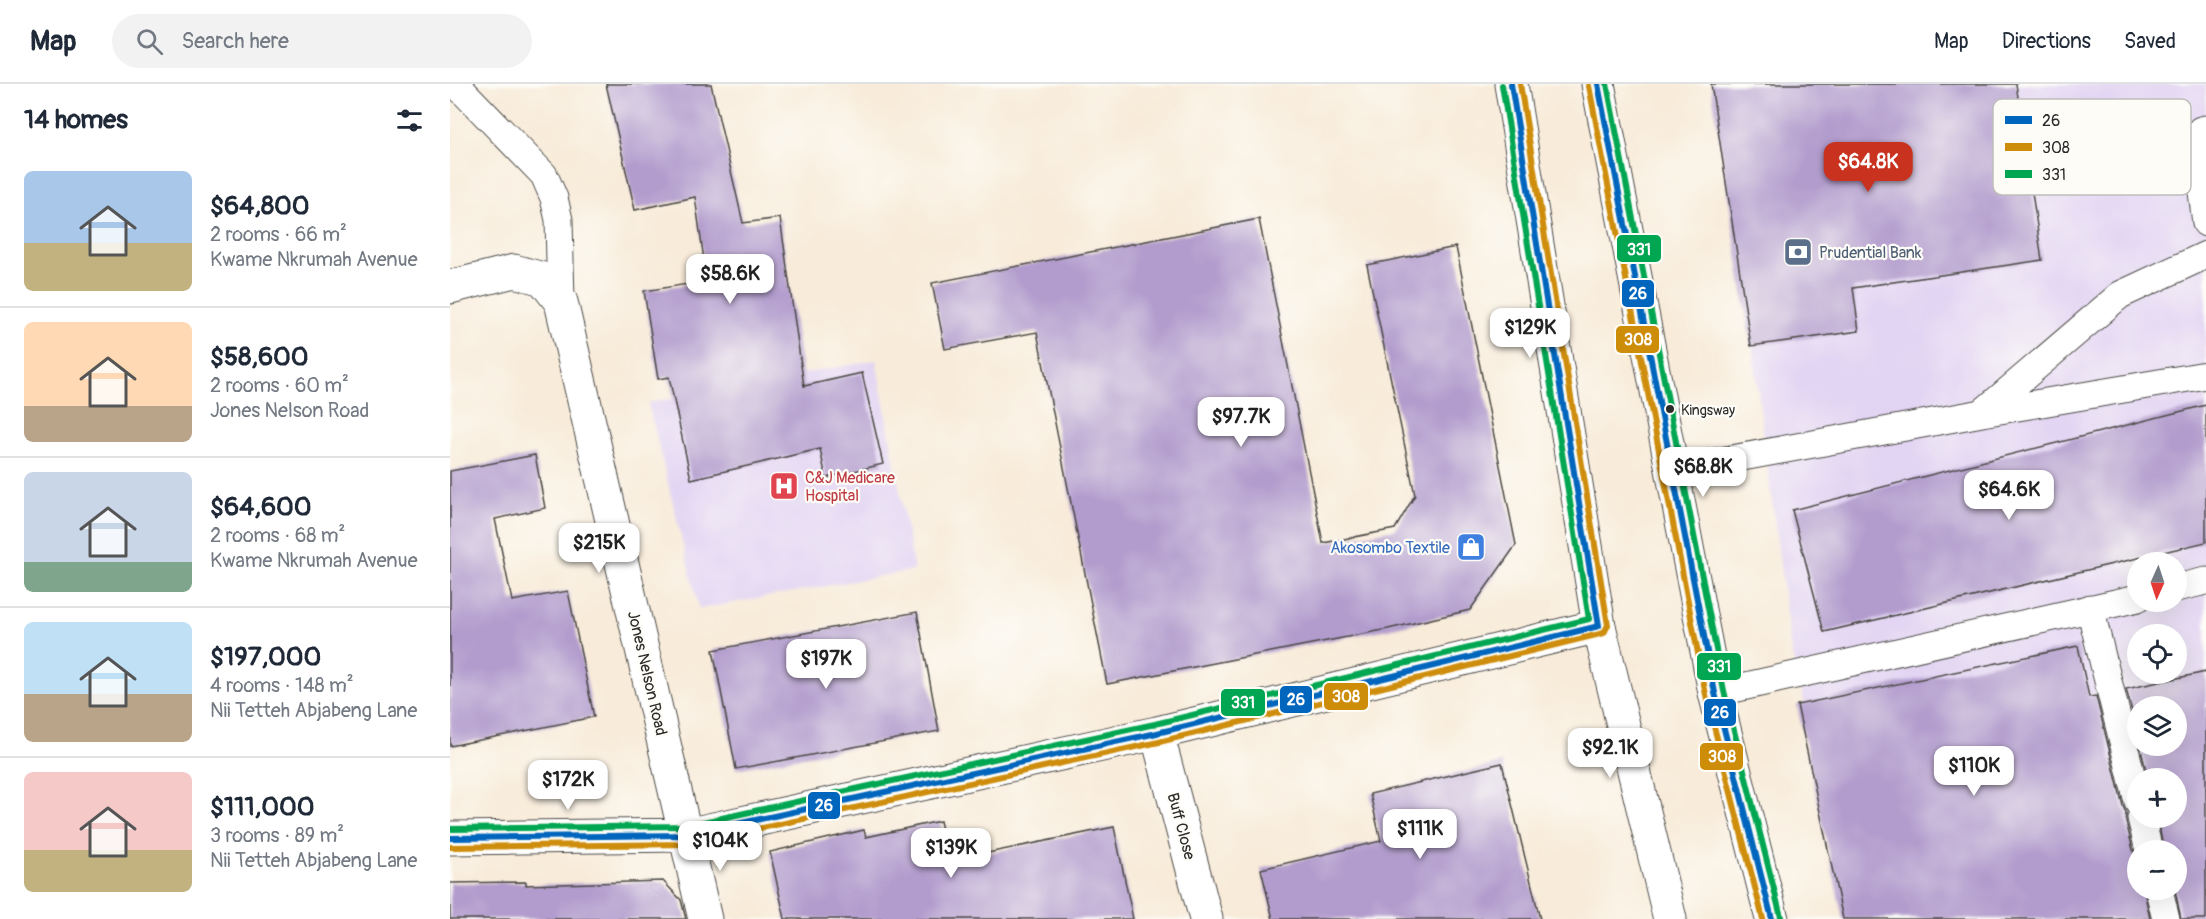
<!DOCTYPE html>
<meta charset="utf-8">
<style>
:root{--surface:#fff;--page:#f2f2f3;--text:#1f2937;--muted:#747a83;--line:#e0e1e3;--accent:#c8321e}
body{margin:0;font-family:Pangolin,sans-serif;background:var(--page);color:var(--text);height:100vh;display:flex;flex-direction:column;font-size:22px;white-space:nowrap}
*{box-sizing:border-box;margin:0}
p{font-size:20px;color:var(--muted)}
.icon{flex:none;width:33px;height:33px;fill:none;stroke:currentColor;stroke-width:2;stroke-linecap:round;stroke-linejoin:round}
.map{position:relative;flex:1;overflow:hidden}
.drawer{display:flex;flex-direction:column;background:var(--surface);width:450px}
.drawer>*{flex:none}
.needle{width:39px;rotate:183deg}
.tools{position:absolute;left:1677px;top:468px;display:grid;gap:12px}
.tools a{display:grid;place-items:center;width:60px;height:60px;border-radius:50%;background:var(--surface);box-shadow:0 6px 24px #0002;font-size:30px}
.price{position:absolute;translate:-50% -51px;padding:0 14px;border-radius:12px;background:#fff;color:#222;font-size:20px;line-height:39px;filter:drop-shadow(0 2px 3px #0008)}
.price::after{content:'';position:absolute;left:50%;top:36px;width:18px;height:14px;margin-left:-9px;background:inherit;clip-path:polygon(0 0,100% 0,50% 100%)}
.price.on{background:var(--accent);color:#fff}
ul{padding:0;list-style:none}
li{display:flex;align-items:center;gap:18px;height:150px;padding:0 24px}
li+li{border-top:2px solid var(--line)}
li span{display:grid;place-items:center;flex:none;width:168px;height:120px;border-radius:9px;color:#555}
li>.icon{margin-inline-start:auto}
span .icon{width:72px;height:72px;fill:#fffc;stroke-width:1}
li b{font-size:26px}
h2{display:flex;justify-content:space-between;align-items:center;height:72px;padding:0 24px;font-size:26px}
header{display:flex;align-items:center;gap:36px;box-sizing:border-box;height:84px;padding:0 30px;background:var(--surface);border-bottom:2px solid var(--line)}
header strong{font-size:28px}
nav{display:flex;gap:33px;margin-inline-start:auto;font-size:21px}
.search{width:420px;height:54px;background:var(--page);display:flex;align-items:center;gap:15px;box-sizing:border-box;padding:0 21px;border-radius:33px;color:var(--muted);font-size:22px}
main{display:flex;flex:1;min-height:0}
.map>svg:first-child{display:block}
.built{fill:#e2d4f3;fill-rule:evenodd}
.building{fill:#b29ccd}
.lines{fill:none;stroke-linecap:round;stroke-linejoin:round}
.service-casing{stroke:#4a4845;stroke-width:29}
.minor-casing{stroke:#4a4845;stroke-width:35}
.secondary-casing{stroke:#4a4845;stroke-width:35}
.service{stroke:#fff;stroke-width:27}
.minor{stroke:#fff;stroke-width:33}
.secondary{stroke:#fff;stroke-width:33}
.bus-1-casing{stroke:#fdfcf7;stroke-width:10}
.bus-2-casing{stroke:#fdfcf7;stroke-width:10}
.bus-3-casing{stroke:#fdfcf7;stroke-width:10}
.bus-1{stroke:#0065bd;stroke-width:6}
.bus-2{stroke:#ce8d09;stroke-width:6}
.bus-3{stroke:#00a651;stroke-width:6}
.bus-dot{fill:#2b2b2b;stroke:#fdfcf7;stroke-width:2}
.labels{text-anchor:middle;stroke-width:4.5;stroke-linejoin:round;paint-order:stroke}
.bus-label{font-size:14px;fill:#2b2b2b;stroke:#fdfcf7;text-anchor:start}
.service-label{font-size:16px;fill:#4e5e75;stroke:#fdfcf7;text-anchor:start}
.health-label{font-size:16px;fill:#be3a42;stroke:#fdfcf7;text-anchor:start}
.shop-label{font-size:16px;fill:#366cbe;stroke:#fdfcf7;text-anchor:end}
.street-label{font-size:16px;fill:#2b2b2b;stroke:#fdfcf7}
.key{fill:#fdfcf7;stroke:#bebdba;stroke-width:1.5}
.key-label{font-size:16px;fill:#2b2b2b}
.line-badge{stroke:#fdfcf7;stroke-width:2}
.badge-label{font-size:16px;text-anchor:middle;font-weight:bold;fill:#fff}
</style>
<header>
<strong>Map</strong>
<div class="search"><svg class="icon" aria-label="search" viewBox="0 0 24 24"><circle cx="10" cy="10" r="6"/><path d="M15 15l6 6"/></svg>Search here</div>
<nav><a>Map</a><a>Directions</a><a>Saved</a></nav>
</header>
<main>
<section class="drawer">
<h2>14 homes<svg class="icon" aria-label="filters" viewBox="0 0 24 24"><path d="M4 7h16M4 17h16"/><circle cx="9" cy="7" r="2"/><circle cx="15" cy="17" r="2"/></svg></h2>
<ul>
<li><span style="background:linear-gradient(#a9c7e8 60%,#c2b280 0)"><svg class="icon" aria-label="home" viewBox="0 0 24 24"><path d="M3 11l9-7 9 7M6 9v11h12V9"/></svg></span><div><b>$64,800</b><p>2 rooms · 66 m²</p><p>Kwame Nkrumah Avenue</p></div></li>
<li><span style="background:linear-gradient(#ffd9b3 70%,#b9a48a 0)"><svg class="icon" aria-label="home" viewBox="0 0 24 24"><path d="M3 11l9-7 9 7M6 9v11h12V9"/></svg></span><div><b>$58,600</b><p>2 rooms · 60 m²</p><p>Jones Nelson Road</p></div></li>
<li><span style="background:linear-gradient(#c9d6e8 75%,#7fa58c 0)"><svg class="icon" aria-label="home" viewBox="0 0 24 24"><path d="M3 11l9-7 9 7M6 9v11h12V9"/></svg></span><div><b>$64,600</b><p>2 rooms · 68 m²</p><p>Kwame Nkrumah Avenue</p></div></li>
<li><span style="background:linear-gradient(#bfe0f5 60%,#b9a48a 0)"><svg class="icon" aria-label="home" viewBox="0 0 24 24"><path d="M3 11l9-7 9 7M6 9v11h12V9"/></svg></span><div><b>$197,000</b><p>4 rooms · 148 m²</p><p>Nii Tetteh Abjabeng Lane</p></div></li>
<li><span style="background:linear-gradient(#f6c9c9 65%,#c2b280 0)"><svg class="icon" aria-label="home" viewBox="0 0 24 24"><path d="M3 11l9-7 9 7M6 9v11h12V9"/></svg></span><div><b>$111,000</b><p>3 rooms · 89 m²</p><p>Nii Tetteh Abjabeng Lane</p></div></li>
</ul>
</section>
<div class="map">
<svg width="1756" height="835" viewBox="0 0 1756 835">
<rect width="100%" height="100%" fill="#fdfcf7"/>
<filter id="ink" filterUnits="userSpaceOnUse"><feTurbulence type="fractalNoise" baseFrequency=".0167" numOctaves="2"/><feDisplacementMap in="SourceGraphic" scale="12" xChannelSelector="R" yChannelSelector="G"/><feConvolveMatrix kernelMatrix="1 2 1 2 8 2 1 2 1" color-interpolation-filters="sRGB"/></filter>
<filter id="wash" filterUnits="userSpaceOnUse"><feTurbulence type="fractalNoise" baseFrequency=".008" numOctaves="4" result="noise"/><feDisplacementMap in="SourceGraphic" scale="24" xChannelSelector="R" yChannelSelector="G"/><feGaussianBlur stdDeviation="1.35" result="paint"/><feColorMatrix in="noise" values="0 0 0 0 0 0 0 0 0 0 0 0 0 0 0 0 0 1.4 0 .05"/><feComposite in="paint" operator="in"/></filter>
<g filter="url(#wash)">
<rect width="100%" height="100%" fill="#f8ebd9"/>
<path class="built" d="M1269 0H1756V835H1411L1341 567ZM1688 478H1726V518H1688ZM1688 550H1726V590H1688ZM1688 622H1726V662H1688ZM1688 694H1726V734H1688ZM1688 766H1726V806H1688Z
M426 276 464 486 249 525 198 319Z"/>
<g id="blocks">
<path class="building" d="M156 0H261L293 139 330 134 354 302 412 289 433 380 376 394 370 365 241 395 219 293 208 295 194 207 257 197 245 113 185 126Z
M1261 0H1566L1592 176 1403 204 1409 247 1301 262Z
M809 135 873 459 945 445 965 411 917 181 1006 163 1066 461 1020 526 938 545 657 600 587 248 495 265 482 199Z
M1756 321V458L1374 548 1342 426Z
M85 371 95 424 45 435 62 517 118 507 144 633 0 662V387Z
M467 528 489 647 286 685 263 566Z
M1628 562 1639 613 1646 612 1673 722 1676 729V738L1684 770 1688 777V806H1694L1700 835H1393L1347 621Z
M1756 588V835H1731L1725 806 1726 766H1714L1707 734H1726V694H1698L1690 662H1726V622H1688V650L1676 605Z
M1052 679 1090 835H823L811 785 931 757 920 710Z
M490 737 499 777 664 743 683 835H335L320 768 414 746 416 753Z
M213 797 231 816 236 835H0V799L76 798V801Z"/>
</g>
</g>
<g filter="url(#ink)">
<use href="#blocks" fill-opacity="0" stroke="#4a4845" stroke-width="1.5"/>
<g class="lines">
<g class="service-casing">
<path id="service" d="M6 0 94 91 104 114 109 136 111 218
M1756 45 1751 46 1746 61 1756 139
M1533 328 1670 211 1756 171
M1222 386 1532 329 1756 291
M1726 504 1756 497
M1640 524 1688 718
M1265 609 1688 514
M1691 734 1699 766
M1709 806 1716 835"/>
</g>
<g class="minor-casing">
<path id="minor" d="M0 203 64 187 93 195 111 218 255 835
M707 649 756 835
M0 754 236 751 707 649 1149 542"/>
</g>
<g class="secondary-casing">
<path id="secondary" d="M1061 0 1149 542 1220 835
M1148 0 1265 609 1322 835"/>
</g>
<use href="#service" class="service"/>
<use href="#minor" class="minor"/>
<use href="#secondary" class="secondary"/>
<g class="bus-1-casing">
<path id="bus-1" d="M1148 0 1265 609 1322 835
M0 754 236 751 707 649 1149 542 1061 0"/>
</g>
<g class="bus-2-casing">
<path id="bus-2" d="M1139 2 1256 611 1313 835
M0 763 238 760 709 658 1154 549 1158 541 1070 0"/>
</g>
<g class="bus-3-casing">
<path id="bus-3" d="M1157 0 1274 607 1331 833
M0 745 235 742 705 640 1139 535 1052 1"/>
</g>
<use href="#bus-1" class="bus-1"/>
<use href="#bus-2" class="bus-2"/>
<use href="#bus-3" class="bus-3"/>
</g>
</g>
<defs>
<g id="bank-square" transform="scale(1.5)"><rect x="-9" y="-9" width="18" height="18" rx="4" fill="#5c6f8a" stroke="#fdfcf7"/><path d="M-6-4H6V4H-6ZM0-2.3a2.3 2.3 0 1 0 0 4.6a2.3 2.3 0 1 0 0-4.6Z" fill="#fff"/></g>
<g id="hospital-square" transform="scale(1.5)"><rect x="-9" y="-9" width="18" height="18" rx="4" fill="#e0444e" stroke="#fdfcf7"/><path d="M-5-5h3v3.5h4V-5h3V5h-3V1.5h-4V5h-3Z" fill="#fff"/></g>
<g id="shop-square" transform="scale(1.5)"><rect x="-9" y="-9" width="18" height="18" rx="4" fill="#3f7fe0" stroke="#fdfcf7"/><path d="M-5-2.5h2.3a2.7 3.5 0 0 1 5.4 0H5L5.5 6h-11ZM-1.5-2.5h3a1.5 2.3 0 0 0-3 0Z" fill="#fff"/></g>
</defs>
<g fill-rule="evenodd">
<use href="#bank-square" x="1348" y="168"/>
<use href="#hospital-square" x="334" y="402"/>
<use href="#shop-square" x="1021" y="463"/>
</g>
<circle class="bus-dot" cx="1220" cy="325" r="5"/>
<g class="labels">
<g class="bus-label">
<text x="1231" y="331">Kingsway</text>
</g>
<g class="service-label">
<text x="1369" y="174">Prudential Bank</text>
</g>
<g class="health-label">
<text x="355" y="399">C&amp;J Medicare<tspan x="355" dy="18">Hospital</tspan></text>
</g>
<g class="shop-label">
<text x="1000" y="469">Akosombo Textile</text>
</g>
<g class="street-label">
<text transform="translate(198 589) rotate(77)" y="6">Jones Nelson Road</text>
<text transform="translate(732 742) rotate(75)" y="6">Buff Close</text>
</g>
</g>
<rect x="1543" y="15" width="198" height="96" rx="9" class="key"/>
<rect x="1555" y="32" width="27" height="8" fill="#0065bd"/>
<rect x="1555" y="59" width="27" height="8" fill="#ce8d09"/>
<rect x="1555" y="86" width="27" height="8" fill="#00a651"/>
<g class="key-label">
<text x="1592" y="42">26</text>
<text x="1592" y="69">308</text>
<text x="1592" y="96">331</text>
</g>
<g class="line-badge">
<rect x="1166" y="150" width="46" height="29" rx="6" fill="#00a651"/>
<rect x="1171" y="195" width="34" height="29" rx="6" fill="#0065bd"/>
<rect x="1165" y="241" width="45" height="29" rx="6" fill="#ce8d09"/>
<rect x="1246" y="568" width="46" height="29" rx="6" fill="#00a651"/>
<rect x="873" y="598" width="46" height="29" rx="6" fill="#ce8d09"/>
<rect x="829" y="601" width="34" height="29" rx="6" fill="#0065bd"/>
<rect x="770" y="604" width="46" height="29" rx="6" fill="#00a651"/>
<rect x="1253" y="614" width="34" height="29" rx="6" fill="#0065bd"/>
<rect x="1249" y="658" width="45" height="29" rx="6" fill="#ce8d09"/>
<rect x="357" y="707" width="34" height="29" rx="6" fill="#0065bd"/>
</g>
<g class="badge-label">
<text x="1189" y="171">331</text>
<text x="1188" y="215">26</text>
<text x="1188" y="261">308</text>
<text x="1269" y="588">331</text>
<text x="896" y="618">308</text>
<text x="846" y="621">26</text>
<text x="793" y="624">331</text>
<text x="1270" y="634">26</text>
<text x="1272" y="678">308</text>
<text x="374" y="727">26</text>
</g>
</svg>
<div class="tools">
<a><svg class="needle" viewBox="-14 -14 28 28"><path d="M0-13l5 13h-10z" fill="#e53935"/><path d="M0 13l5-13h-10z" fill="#747a83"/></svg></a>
<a><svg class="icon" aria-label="locate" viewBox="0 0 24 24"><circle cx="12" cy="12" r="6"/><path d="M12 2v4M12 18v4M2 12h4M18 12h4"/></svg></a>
<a><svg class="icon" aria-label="layers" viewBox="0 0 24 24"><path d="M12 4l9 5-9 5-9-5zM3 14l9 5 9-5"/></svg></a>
<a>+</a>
<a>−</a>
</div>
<b class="price on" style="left:1418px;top:109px">$64.8K</b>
<b class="price" style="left:280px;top:221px">$58.6K</b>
<b class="price" style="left:1080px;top:275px">$129K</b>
<b class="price" style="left:791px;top:364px">$97.7K</b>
<b class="price" style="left:1253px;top:414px">$68.8K</b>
<b class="price" style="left:1559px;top:437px">$64.6K</b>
<b class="price" style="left:149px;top:490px">$215K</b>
<b class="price" style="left:376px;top:606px">$197K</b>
<b class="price" style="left:1160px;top:695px">$92.1K</b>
<b class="price" style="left:1524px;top:713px">$110K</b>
<b class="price" style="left:118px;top:727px">$172K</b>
<b class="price" style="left:970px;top:776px">$111K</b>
<b class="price" style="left:270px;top:788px">$104K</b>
<b class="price" style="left:501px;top:795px">$139K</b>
</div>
</main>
